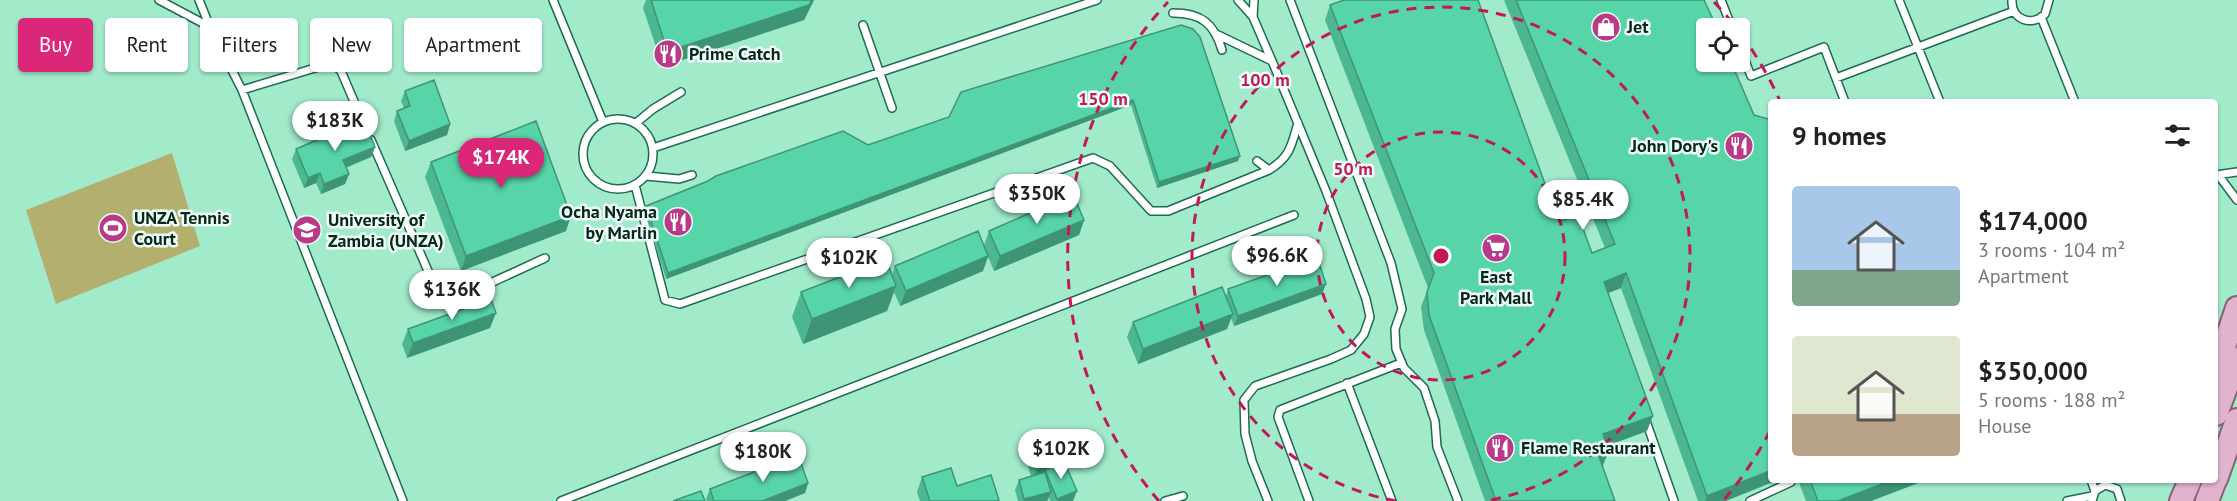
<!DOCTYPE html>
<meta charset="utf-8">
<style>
:root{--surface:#fff;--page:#f2f2f2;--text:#222;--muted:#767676;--accent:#db2777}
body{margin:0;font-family:"PT Sans",sans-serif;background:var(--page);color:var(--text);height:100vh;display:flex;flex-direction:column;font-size:22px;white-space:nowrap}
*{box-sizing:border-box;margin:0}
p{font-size:20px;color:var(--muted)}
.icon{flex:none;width:33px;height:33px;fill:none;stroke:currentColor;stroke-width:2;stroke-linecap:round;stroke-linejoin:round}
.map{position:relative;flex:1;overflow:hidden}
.details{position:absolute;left:1768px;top:99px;width:450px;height:384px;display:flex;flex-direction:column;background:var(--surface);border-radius:6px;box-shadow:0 2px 4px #0004}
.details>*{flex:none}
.banner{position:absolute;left:18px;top:18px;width:570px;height:54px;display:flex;gap:12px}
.controls{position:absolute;left:1696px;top:18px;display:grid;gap:12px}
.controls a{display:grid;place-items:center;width:54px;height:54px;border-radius:6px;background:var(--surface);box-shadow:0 2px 4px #0004;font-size:30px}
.price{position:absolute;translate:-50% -51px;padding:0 14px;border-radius:21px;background:#fff;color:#222;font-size:20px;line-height:39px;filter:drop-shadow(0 2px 3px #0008)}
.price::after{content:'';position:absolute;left:50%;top:36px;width:18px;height:14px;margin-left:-9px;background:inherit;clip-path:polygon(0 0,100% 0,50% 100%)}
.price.current{background:var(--accent);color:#fff}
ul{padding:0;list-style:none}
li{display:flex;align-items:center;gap:18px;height:150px;padding:0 24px}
li span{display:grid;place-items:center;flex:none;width:168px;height:120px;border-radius:6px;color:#555}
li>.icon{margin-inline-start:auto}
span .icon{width:72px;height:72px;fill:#fffc;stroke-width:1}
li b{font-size:26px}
h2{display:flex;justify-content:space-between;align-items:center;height:72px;padding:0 24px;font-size:26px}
.pill{padding:0 21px;border-radius:6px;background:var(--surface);box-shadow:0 2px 4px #0004;font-size:21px;line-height:54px}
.pill.current{background:var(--accent);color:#fff}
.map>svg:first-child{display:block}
.green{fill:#b3b06f}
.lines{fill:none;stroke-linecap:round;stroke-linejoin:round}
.lane-casing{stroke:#1e6b51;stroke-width:10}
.primary-casing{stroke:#886279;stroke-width:26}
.lane{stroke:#fff;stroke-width:7}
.primary{stroke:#e1b3cd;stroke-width:22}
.wall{fill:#4cb790}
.shaded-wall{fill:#3e9576}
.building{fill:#58d5a8;stroke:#3e9576;stroke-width:1.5}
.ring{fill:none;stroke:#c2185b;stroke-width:3;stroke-dasharray:10 8}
.labels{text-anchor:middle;stroke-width:5;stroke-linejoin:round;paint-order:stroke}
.poi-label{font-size:18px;font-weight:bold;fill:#08271c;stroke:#effdf7;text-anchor:start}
.centre{fill:#c2185b;stroke:#effdf7;stroke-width:3}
.ring-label{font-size:18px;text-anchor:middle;font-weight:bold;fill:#c2185b;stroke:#effdf7;stroke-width:5;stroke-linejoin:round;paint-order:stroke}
</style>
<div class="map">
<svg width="2237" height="501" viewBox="0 0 2237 501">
<rect width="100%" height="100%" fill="#a1ebcb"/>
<path class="green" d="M172 153 200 246 56 304 26 210Z"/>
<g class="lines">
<g class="lane-casing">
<path id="lane" d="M159 0 210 27 242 90 403 501
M199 0 210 27
M553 0 603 122
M1238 0 1253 17 1272 61 1326 191 1366 299 1370 317 1364 334 1351 350 1331 359 1255 386 1244 400 1245 434 1252 461 1268 501
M1290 0 1391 263 1402 309 1395 329 1396 349 1404 368 1424 388 1435 421 1437 447 1458 501
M1721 0 1732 28
M1899 0 1940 102
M2012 0C2011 20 2032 27 2045 14L2049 0
M1173 13C1201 13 1214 23 1222 50
M1253 17 1254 0
M2041 17 2075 102
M863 25 892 108
M1216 34 1272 61
M1740 48 1751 76 1824 47 1845 102
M1836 78 2014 11
M242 90 325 65H334L341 71 365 127
M583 154a35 35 0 1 1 70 0a35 35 0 1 1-70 0Z
M636 123 653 109 681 92
M371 140 435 287C442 298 447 300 460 297L545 258
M653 148 1097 0
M1257 161 1269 170C1290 157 1291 147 1298 123
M2216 175 2237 172
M646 176 679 179 692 175
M2219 176 2237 200
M635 185 665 300 680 304 1093 158 1110 166 1151 211H1168L1269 170
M1347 383 1392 501
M1646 421 1674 501
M2091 480 2095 491
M561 501 1294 215
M1165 501 1183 496
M1309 501 1278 417 1280 410 1401 363
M1750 501 1791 482
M2067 501 2092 496
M2092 501 2095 491 2105 485 2117 489 2121 501"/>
</g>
<g class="primary-casing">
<path id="primary" d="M2216 371 2237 308
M2216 414 2237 359
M2216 479 2237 420
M2181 501 2190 480
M2207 501 2215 480"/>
</g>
<use href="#lane" class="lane"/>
<use href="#primary" class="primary"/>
</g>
<path class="wall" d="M646 0H814L804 20 676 62 668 63 660 59 643 8Z
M1504 0H1704L1726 501H1698L1621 288 1608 293 1647 431 1607 446 1609 450 1603 465H1602L1615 501H1485L1424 330 1421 307 1428 288 1325 20 1330 5 1592 253 1605 248Z
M1181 25 1238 161 1157 188 1131 105 666 279 644 211 646 206 868 145 949 117Z
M405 91 450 124 447 135 405 151 394 121 397 111 404 108 401 101Z
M375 147 371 157 346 168 349 174 345 184 321 194 316 183 304 188 292 159 296 149Z
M431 162 566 231 461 271 425 177Z
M1084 220 1079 235 994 271 988 257 983 271 900 306 894 292 887 311 803 344 792 317 801 292 892 275 895 266 984 245 989 231Z
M1228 289 1322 294 1234 326 1231 318 1227 329 1138 364 1127 337 1133 322 1226 296Z
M490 328 407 358 402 344 408 329Z
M1031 456 1065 464 1073 501H1050L1049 498 1047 501H1018L1015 490 1019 480 1031 476 1028 466Z
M922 477 957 486 998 501H920L917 492Z
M1798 480H1926L1871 501H1806Z
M808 483 805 493 785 501H707L706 499 710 489Z"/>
<path class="shaded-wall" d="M812 0H814L804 20 676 62 668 63 674 49Z
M1133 100 1131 105 666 279 668 273Z
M450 124 447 135 405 151 409 141Z
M375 147 371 157 339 170 343 160Z
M1240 156 1238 161 1157 188 1159 182Z
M320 173 316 183 304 188 308 178Z
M349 174 345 184 321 194 324 184Z
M571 216 566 231 461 271 466 256Z
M1084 220 1079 235 994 271 1000 256Z
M988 256 983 271 900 306 906 291Z
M1626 273 1621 288 1598 297 1604 282Z
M1326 284 1322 294 1234 326 1238 316Z
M896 286 887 311 803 344 812 319Z
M496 313 490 328 407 358 413 343Z
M1233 314 1227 329 1138 364 1143 349Z
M1653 416 1647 431 1598 449 1603 434Z
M1609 450 1603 465 1592 469 1598 454Z
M1067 459 1063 469 1045 470 1042 477 1033 481 1037 470Z
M1772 470V480H1778L1726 501H1705L1707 496Z
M1892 480H1926L1871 501H1838Z
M808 483 805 493 785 501H762Z
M1077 491 1073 501H1057V499Z
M1051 492 1047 501H1023L1024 499Z"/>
<path class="building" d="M651 0H812L809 5 681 47 674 49 665 44Z
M1344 0H1478L1559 222 1578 215 1592 253 1615 244 1516 0H1704L1717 28H1707V62H1731L1754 115 1772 120V470L1707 496 1626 273 1604 282 1653 416 1603 434 1609 450 1598 454 1615 501H1496L1429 315 1427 292 1434 273 1330 5Z
M1181 25 1193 29 1200 37 1240 156 1159 182 1133 100 668 273 646 206 708 181 716 176 843 131 868 145 949 117 961 92Z
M434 80 450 124 409 141 397 111 410 106 405 91Z
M364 120 375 147 343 160 349 174 324 184 320 173 308 178 296 149Z
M536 121 571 216 466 256 431 162Z
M1073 194 1084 220 1000 256 989 231Z
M978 231 988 256 906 291 895 266Z
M1317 257 1326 284 1238 316 1228 289Z
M886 259 896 286 812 319 801 292Z
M1222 287 1233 314 1143 349 1133 322Z
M491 299 496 313 413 343 408 329Z
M1062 444 1067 459 1037 470 1031 456Z
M798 455 808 483 762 501H714L710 489Z
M1064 461 1077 491 1057 499 1045 470Z
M951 468 957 486 991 475 999 500 996 501H930L922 477Z
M1045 472 1051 492 1024 499 1019 480Z
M1810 480H1892L1838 501H1818Z
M701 491 705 501H673Z"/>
<g class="ring">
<circle cx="1441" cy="256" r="124"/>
<path d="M1396 501A249 249 0 1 1 1486 501"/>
<path d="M1770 431A373 373 0 0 1 1723 501M1159 501A373 373 0 0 1 1168 2M1714 2A373 373 0 0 1 1735 26M1741 34A373 373 0 0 1 1780 101"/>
</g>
<defs>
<g id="shop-disc" transform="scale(1.5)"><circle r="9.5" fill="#b83a89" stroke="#effdf7"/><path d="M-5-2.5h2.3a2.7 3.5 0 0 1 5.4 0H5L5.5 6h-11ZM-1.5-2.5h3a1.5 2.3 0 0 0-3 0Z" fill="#fff"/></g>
<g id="restaurant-disc" transform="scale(1.5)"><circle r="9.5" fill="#b83a89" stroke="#effdf7"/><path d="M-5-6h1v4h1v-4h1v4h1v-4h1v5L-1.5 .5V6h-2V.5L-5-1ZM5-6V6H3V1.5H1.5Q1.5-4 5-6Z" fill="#fff"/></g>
<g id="stadium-disc" transform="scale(1.5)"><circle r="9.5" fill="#b83a89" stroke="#effdf7"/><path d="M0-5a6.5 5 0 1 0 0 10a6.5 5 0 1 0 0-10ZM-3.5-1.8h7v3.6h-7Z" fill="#fff"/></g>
<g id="university-disc" transform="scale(1.5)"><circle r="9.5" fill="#b83a89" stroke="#effdf7"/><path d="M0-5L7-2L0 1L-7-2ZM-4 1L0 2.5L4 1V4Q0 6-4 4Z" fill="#fff"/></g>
<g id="supermarket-disc" transform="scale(1.5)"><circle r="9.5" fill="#b83a89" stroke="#effdf7"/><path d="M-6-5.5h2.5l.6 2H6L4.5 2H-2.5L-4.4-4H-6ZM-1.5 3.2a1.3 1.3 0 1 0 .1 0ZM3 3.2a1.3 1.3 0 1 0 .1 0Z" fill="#fff"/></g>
</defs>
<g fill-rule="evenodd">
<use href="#shop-disc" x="1606" y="27"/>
<use href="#restaurant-disc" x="668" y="54"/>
<use href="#restaurant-disc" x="1739" y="146"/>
<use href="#restaurant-disc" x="678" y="222"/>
<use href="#stadium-disc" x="113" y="228"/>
<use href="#university-disc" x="307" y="230"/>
<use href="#supermarket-disc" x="1496" y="248"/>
<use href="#restaurant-disc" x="1500" y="448"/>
</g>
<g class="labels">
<g class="poi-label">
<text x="1627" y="33">Jet</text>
<text x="689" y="60">Prime Catch</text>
<text x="1718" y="152" text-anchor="end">John Dory's</text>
<text x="657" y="218" text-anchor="end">Ocha Nyama<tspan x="657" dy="21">by Marlin</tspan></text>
<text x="134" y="224">UNZA Tennis<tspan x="134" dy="21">Court</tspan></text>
<text x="328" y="226">University of<tspan x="328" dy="21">Zambia (UNZA)</tspan></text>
<text x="1496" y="283" text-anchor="middle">East<tspan x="1496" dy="21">Park Mall</tspan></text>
<text x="1521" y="454">Flame Restaurant</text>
</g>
</g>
<circle cx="1441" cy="256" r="9" class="centre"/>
<g class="ring-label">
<text x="1265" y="86">100 m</text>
<text x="1103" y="105">150 m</text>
<text x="1353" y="175">50 m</text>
</g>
</svg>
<div class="controls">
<a><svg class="icon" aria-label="locate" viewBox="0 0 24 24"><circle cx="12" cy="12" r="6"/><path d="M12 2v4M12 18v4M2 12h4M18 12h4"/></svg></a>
</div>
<b class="price" style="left:335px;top:152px">$183K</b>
<b class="price current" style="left:501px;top:189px">$174K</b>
<b class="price" style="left:1037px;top:225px">$350K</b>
<b class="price" style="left:1583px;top:231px">$85.4K</b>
<b class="price" style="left:1277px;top:287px">$96.6K</b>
<b class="price" style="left:849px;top:289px">$102K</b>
<b class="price" style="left:452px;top:321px">$136K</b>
<b class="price" style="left:1061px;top:480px">$102K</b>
<b class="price" style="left:763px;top:483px">$180K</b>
<div class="banner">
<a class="pill current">Buy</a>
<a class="pill">Rent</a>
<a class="pill">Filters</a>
<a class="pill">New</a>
<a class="pill">Apartment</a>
</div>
<section class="details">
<h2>9 homes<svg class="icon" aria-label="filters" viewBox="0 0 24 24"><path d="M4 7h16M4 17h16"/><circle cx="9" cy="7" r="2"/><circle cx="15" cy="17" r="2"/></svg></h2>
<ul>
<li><span style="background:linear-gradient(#a9c7e8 70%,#7fa58c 0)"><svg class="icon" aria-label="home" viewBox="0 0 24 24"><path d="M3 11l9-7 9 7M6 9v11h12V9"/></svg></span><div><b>$174,000</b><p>3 rooms · 104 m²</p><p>Apartment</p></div></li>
<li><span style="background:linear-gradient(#dfe7d0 65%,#b9a48a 0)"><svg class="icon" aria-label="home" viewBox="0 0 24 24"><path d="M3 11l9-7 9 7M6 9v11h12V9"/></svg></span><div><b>$350,000</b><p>5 rooms · 188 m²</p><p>House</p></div></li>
</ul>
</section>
</div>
